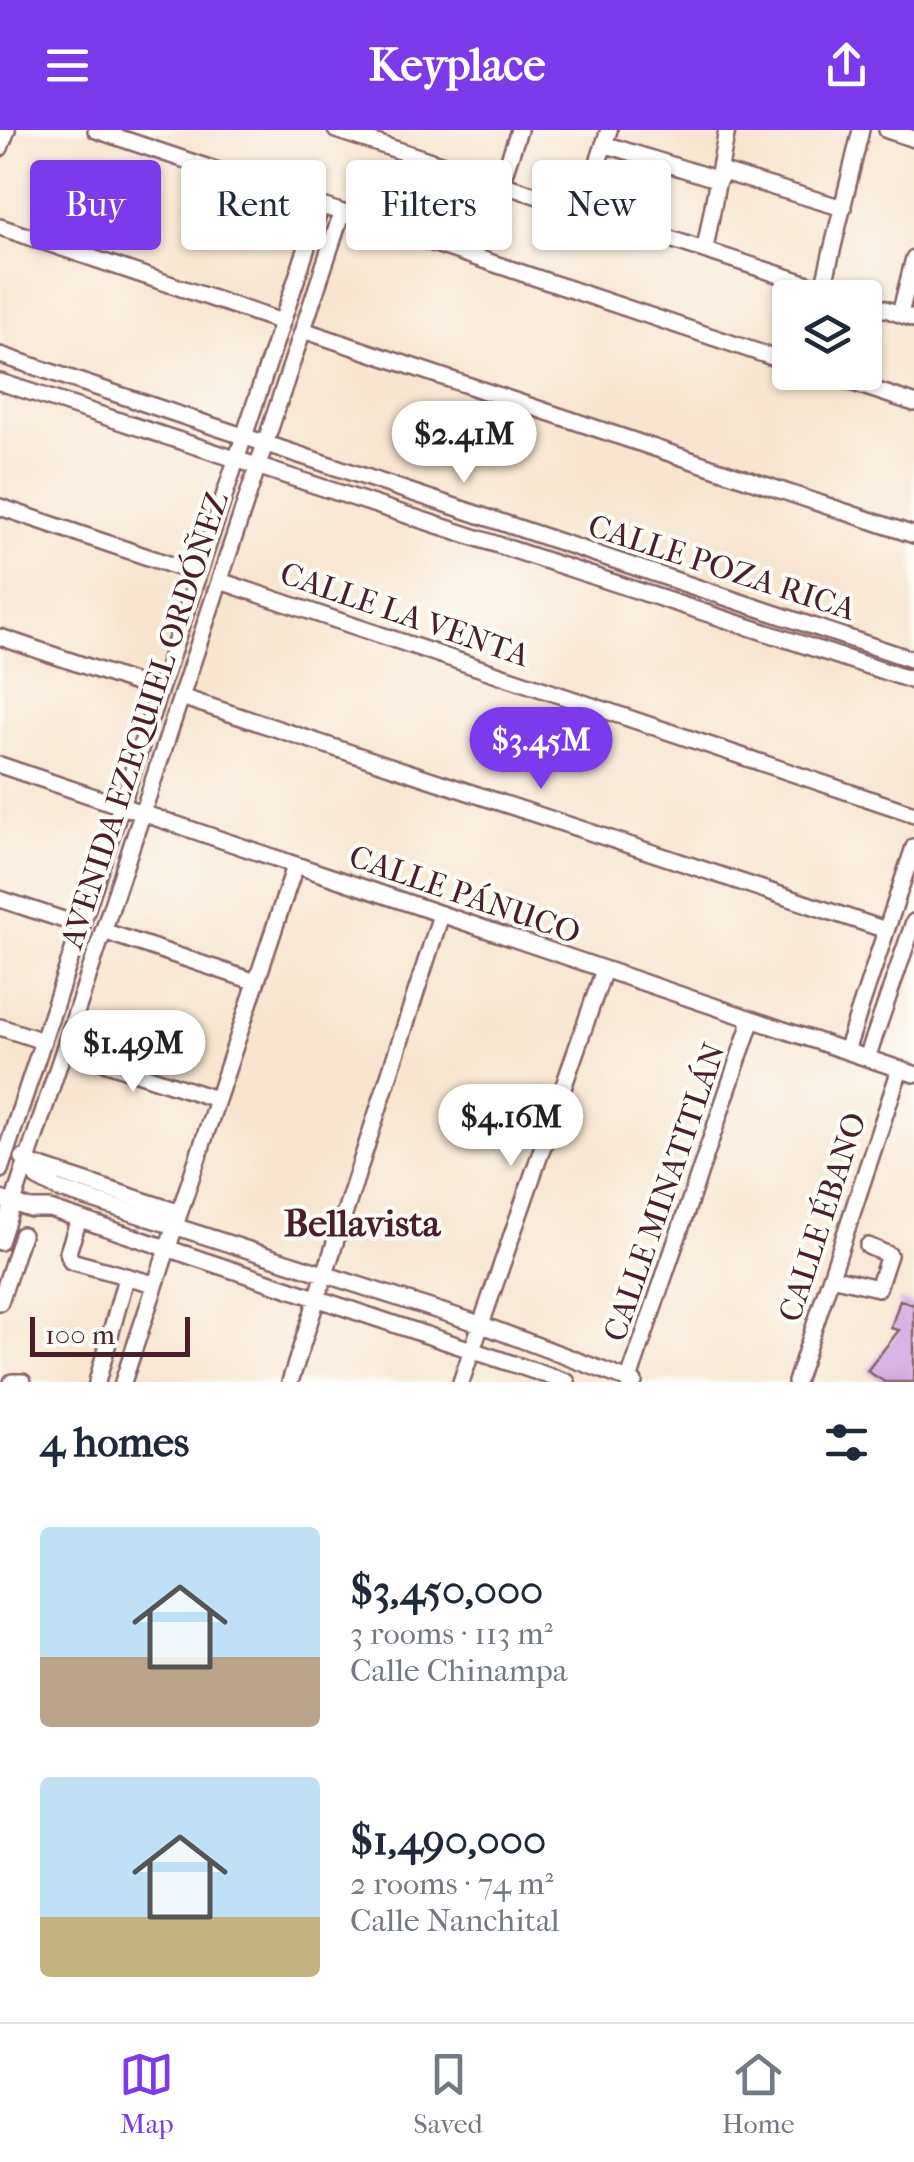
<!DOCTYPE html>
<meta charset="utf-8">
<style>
:root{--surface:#fff;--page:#f6f6f7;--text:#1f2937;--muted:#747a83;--line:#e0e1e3;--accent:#7c3aed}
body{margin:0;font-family:"IM FELL French Canon",serif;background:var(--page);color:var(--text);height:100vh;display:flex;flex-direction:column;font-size:38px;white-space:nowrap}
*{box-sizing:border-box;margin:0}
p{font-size:32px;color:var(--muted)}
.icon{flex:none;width:55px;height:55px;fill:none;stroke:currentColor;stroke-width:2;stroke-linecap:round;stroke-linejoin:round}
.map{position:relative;height:1252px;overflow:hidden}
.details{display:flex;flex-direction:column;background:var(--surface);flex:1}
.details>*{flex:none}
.hud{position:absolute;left:30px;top:30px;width:855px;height:90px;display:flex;gap:20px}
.controls{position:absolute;left:772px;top:150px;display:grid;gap:20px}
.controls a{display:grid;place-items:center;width:110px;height:110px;border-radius:10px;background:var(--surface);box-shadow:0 2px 8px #0004;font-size:50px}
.scale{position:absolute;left:30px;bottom:25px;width:160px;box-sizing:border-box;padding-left:10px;border:5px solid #4a1f2b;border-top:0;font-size:28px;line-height:35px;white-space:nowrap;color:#4a1f2b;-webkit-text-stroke:8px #fdfcf7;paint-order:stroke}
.price{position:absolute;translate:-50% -85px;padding:0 22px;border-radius:35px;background:#fff;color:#222;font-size:32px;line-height:65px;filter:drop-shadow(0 2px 5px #0008)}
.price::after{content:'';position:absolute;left:50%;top:60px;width:30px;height:22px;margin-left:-15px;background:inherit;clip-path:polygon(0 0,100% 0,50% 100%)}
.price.on{background:var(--accent);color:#fff}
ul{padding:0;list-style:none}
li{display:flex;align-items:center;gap:30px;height:250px;padding:0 40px}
li span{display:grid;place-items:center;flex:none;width:280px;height:200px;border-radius:10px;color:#555}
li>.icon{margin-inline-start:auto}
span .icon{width:120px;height:120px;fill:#fffc;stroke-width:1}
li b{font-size:42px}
h2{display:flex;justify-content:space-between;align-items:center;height:120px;padding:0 40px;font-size:42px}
.chip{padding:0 35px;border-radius:10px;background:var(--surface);box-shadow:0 2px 8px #0004;font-size:35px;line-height:90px}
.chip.on{background:var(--accent);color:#fff}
header{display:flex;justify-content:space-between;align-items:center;height:130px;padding:0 40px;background:var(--accent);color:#fff;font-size:45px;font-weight:800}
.dock{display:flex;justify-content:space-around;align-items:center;height:140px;border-top:2px solid var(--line);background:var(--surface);font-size:28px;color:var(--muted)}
.dock a{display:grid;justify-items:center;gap:5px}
.dock .on{color:var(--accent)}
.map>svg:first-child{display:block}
.building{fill:#c99ade}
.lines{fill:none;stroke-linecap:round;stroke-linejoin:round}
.minor-casing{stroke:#876465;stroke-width:20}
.minor{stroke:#fff;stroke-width:15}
.labels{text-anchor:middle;stroke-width:8;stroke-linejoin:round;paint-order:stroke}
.street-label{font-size:32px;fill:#4a1f2b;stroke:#fdfcf7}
.quarter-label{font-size:38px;font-weight:bold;fill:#4a1f2b;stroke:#fdfcf7}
</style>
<header><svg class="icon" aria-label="menu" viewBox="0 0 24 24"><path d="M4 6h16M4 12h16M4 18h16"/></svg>Keyplace<svg class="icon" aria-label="share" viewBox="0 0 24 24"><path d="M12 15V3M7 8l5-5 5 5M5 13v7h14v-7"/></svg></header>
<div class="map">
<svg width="914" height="1252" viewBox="0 0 914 1252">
<rect width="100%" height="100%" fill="#fdfcf7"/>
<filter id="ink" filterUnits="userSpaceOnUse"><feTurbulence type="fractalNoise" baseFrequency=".01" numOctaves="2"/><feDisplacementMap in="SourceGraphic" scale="20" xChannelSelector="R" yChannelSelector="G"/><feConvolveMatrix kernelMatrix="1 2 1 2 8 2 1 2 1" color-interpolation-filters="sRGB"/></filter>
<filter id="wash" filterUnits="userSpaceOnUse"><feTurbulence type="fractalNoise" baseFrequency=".0048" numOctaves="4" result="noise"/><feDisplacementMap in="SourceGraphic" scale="40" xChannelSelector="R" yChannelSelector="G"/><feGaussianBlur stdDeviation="2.25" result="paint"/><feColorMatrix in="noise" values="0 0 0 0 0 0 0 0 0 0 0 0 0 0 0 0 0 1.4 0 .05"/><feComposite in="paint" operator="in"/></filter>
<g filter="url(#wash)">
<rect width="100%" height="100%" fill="#f7e5d0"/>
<g id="blocks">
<path class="building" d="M900 1170 914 1175V1252H885L867 1241 899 1200 891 1198Z"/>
</g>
</g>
<g filter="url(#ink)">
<use href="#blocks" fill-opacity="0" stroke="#876465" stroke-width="2.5"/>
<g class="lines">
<g class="minor-casing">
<path id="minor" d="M96 0 790 233
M336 0 851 168
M887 0 914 9
M604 14 719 50
M0 18 7 0
M720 41 843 78
M501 53 519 0
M582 79 609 0
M0 97 282 192
M705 119 727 0
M823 158 861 0
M865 172 914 189
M900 184 914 128
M303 200 914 405
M0 225 914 530
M820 242 914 273
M0 252 914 551
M0 377 198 444
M220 451 914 684
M0 507 159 561
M181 567 886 800
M0 635 914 944
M0 769 82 796
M103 801 256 852
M0 897 43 911
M64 919 216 969
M846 921 914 717
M867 928 914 792
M23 1028 37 1048 58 1059 480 1194 634 1252
M26 1032 178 1082
M0 1040 320 78
M0 1069 31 1079H50L567 1252
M79 1089 68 1122 71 1131 154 1154
M0 1112 341 85
M831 1147 878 1158 889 1125 868 1116
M0 1172 22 1105
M12 1252H23
M97 1252 126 1148
M123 1252 295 736
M290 1252 441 785
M461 1252 604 840
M628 1252 752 889
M796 1252 900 939"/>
</g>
<use href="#minor" class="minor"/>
</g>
</g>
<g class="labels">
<g class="street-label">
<text transform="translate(722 437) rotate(18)" y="11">CALLE POZA RICA</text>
<text transform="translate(405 484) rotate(19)" y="11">CALLE LA VENTA</text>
<text transform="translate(144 590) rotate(-72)" y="11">AVENIDA EZEQUIEL ORDÓÑEZ</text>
<text transform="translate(465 764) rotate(19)" y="11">CALLE PÁNUCO</text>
<text transform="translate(664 1062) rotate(-71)" y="11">CALLE MINATITLÁN</text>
<text transform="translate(822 1087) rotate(-72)" y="11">CALLE ÉBANO</text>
</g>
<g class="quarter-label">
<text x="362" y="1106">Bellavista</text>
</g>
</g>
</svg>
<div class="controls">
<a><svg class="icon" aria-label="layers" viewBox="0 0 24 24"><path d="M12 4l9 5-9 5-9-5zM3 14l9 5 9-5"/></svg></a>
</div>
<div class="scale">100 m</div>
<b class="price" style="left:464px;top:356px">$2.41M</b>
<b class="price on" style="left:541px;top:662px">$3.45M</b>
<b class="price" style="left:133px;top:965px">$1.49M</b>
<b class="price" style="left:511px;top:1039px">$4.16M</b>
<div class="hud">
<a class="chip on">Buy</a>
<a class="chip">Rent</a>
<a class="chip">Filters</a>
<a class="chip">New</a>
</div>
</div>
<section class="details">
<h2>4 homes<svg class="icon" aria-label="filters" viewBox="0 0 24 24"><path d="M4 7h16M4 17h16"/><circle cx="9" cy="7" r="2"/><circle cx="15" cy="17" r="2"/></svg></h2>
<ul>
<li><span style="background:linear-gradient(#bfe0f5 65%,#b9a48a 0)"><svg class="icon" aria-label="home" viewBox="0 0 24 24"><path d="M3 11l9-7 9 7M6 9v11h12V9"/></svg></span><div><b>$3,450,000</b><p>3 rooms · 113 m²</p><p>Calle Chinampa</p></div></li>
<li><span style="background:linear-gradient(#bfe0f5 70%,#c2b280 0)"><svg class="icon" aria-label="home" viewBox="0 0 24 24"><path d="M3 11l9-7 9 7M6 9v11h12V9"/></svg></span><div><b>$1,490,000</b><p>2 rooms · 74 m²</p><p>Calle Nanchital</p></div></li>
</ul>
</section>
<nav class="dock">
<a class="on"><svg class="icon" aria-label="map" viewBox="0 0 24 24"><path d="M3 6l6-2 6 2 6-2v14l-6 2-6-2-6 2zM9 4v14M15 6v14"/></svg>Map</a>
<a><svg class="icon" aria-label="saved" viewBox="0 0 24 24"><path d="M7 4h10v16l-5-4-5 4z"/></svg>Saved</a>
<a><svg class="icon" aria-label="home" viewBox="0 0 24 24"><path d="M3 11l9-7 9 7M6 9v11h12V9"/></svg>Home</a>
</nav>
